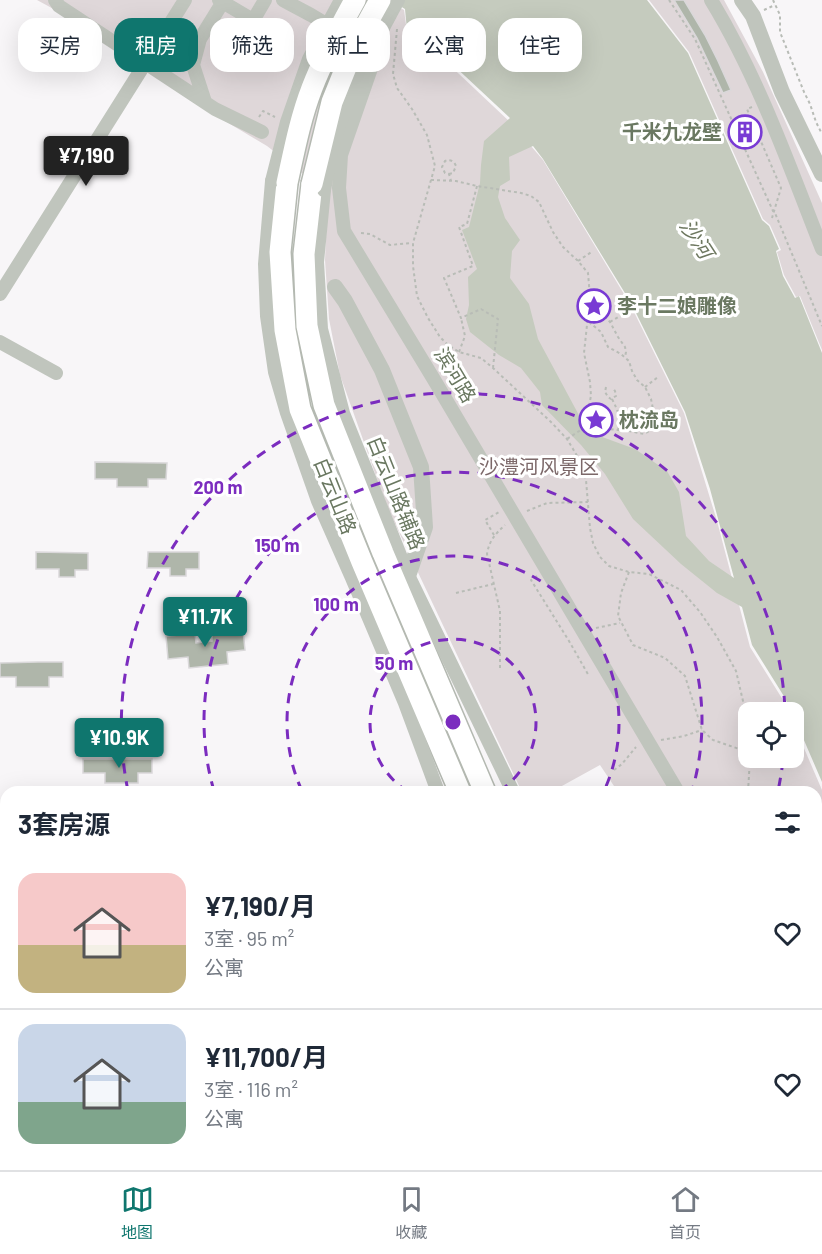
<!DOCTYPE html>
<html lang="zh">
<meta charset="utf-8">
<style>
:root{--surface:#fff;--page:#f2f2f3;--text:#1f2937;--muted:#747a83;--line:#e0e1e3;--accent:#0f766e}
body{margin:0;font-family:Barlow,"Noto Sans SC",sans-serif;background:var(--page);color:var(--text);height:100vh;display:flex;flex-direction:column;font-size:22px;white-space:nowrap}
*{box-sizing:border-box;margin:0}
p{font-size:20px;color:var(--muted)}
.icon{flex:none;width:33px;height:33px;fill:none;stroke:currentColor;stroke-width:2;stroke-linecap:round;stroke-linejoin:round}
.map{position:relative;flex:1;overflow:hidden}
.sheet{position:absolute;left:0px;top:786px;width:822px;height:384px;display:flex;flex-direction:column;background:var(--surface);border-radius:18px 18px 0 0;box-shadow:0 6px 24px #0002}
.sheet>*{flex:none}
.top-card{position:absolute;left:18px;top:18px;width:786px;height:54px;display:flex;gap:12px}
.controls{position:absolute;left:738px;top:702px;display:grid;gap:12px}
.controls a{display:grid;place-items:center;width:66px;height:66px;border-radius:12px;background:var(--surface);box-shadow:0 6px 24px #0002;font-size:30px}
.price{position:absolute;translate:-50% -51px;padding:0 14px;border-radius:6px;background:var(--accent);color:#fff;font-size:20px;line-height:39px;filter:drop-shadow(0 2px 3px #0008)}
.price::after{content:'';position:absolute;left:50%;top:36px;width:18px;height:14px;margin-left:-9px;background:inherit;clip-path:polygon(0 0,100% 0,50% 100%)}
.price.active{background:#222;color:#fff}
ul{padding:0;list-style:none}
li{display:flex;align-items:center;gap:18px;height:150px;padding:0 18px}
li+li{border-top:2px solid var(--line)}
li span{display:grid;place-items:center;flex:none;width:168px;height:120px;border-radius:18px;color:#555}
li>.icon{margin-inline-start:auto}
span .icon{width:72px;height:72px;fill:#fffc;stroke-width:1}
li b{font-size:26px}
h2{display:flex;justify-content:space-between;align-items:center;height:72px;padding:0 18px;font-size:26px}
.pill{padding:0 21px;border-radius:18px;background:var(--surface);box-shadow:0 6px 24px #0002;font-size:21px;line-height:54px}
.pill.active{background:var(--accent);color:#fff}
.tab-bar{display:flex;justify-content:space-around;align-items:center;height:84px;border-top:2px solid var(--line);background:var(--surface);font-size:16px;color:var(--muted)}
.tab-bar a{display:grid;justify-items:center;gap:3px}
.tab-bar .active{color:var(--accent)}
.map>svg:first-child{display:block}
.green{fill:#dfd7d9}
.water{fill:#c5cbbe;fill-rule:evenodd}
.building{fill:#afb6aa;stroke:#dad8da;stroke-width:1.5}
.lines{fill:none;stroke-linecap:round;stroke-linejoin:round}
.trunk-casing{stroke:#b4b9b1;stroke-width:24}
.path{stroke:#b8bcb6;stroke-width:2;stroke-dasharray:3 3;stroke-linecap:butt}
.minor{stroke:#c0c5bd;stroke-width:14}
.tertiary{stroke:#c0c5bd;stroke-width:16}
.trunk{stroke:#fff;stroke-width:21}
.trunk-bridge-casing{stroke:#b4b9b1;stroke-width:24;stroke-linecap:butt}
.minor-bridge{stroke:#c0c5bd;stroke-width:14}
.trunk-bridge{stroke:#fff;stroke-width:21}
.ring{fill:none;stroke:#7b2cbf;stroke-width:3;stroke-dasharray:10 8}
.labels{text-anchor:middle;stroke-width:6;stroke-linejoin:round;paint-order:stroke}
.poi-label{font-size:20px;font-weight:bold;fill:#6a7861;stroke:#fff;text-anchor:start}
.street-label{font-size:20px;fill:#6a7861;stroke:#fff}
.park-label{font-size:20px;fill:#7c6869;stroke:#fff}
.water-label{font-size:21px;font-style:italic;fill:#6e7860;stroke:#fff}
.centre{fill:#7b2cbf;stroke:#fff;stroke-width:3}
.ring-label{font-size:18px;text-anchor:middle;font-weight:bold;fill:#7b2cbf;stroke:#fff;stroke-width:6;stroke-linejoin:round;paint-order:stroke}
</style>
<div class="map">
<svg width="822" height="1170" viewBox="0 0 822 1170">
<rect width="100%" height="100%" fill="#f8f6f8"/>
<path class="green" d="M37 0H387L404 10 407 32 441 57 512 124 543 160 630 304 684 413 717 521 750 647 783 700 788 712H748V758H794V725L822 790V1087L816 1078V792H618L600 765 551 792H522L387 507 340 375 329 319 325 260 328 193 267 146 210 112 59 12Z
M649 0H724L763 72 822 203V350L800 296 796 297 784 275 777 252 781 250 770 225 763 219 689 52Z"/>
<path class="water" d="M390 0H647L688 53 762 220 769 226 779 249 776 251 783 276 795 298 799 296 822 353V782L794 717V712H791L785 698 752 645 742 607 717 593 681 564 633 519 605 474 581 445 542 405 540 392 521 368 499 355 470 332 466 319 469 305 468 277 477 269 462 230 469 227 480 183 481 165 484 141 510 118 450 62 407 30 405 9ZM533 146 543 159 631 303 685 412 710 489 734 578 709 561 686 536 679 492 667 471 635 449 594 434 581 419 538 339 529 304 510 278 512 251 520 240 505 218 498 197 500 186 510 180 509 157Z"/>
<path class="building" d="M674 0H684L705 35 718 61 731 90 723 93 697 38Z
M95 462 167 463 166 479H148V487H117V479H95Z
M36 552 88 553V570H75V577H59V569H36Z
M148 552H199V569H186V576H170V568H147Z
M243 630 245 650 227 652 228 664 189 668 188 657 168 659 166 636 195 634 196 643 212 641V633Z
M38 662H63V677H49V687H16V677H0V663Z
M83 759H152V773H138V783H105V773H83Z"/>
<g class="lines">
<g class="trunk-casing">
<path id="trunk" d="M287 183 280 252 285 330 300 409 362 562 460 792
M312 184 304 254 307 326 324 405 383 553 485 792
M619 1164 621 1170
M645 1164 648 1170"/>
</g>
<path class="path" d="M669 0 695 39 773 211 775 213 822 326
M773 0 780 15V32L804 92 810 104 816 122 822 134
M764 10 775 5
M397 29 393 74 397 88 412 109 427 135 435 166 413 243V266L417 296 428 318 440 337 448 345 459 352 481 358 493 368 551 422 567 439 579 459 586 480 590 528 593 543 600 557 609 566 629 572 649 574 681 590 700 612 717 637 736 671 743 701 748 739
M752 107 747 109 781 188 772 218
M259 117 263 111 275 117
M449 174 453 173 456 166C454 161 450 159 445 161L442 167 445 173 449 174 451 181
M431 180 456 181 477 186 521 193 531 196 539 202 553 232 563 247 578 261 588 273 590 297 584 353 590 382 591 396 588 410 593 422 567 439
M477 186 467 224 459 227 473 266 444 278 461 318 481 309 498 319 493 368
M361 233 370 234 390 245 412 243
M578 261 593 251
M589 308 603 314 610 322 618 337 625 347 626 352 625 357
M589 322 601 332 608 347 621 354 629 361 632 371 637 380 645 387 651 399 655 419 653 429 644 434 629 431 607 429 593 422
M610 322 625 313
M442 369 459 352 465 336 461 318
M606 387 605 392 608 397 611 399 616 396 615 391 613 388
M645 387 658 377
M612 399C618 411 621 417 618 430
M527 511 547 503 588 502
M494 535 485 520 499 512
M629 572 621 593 618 616 633 645 665 658 685 676 702 730 713 740 748 752
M537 576 531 580 569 641 589 676
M456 593 493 584
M596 628 620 623
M500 668V611L487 554C489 541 495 534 505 525
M661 740 684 736 702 730
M614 770 622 764 636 747
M748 792 750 758
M816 844 822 842
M816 961 822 963"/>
<path class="minor" d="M55 0 59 6 215 109 262 132
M219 0 253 20
M283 0 311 15 376 54 341 155 339 188 344 231 433 378 678 792
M711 0C758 77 789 165 822 249
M227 65 265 0
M205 102 193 65 200 39 224 0
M272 181 265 264 267 316 275 372 287 413 318 501 352 578 405 703 438 792
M324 190 317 262 321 329 343 413 408 575 513 792
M0 294 185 0
M0 342 56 373
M816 993 822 1002
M600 1164 602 1170
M674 1164 677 1170"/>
<path class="tertiary" d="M742 0 753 16 782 92 822 174
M335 287 345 301 382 370 421 467 425 527 401 596
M0 1017 6 1023
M0 1038 6 1044
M84 1164 87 1170
M100 1164 103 1170"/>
<use href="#trunk" class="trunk"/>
<g class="trunk-bridge-casing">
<path id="trunk-bridge" d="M287 183C294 151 300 119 312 88 324 57 339 29 355 0
M312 184 332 102 355 45 380 0"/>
</g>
<path class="minor-bridge" d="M272 181 287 122 309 59 341 0
M324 190C327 175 329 159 333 144 348 93 373 46 398 0"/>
<use href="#trunk-bridge" class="trunk-bridge"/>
</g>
<g class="ring">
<path d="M408 792A83 83 0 1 1 498 792"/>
<path d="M302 791A166 166 0 1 1 604 791"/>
<path d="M214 791A249 249 0 1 1 692 791"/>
<path d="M783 760A332 332 0 0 1 778 791M128 791A332 332 0 1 1 785 710"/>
</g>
<defs>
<g id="building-ring" transform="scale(1.725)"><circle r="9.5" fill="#fff" stroke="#793ad4" stroke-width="1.5"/><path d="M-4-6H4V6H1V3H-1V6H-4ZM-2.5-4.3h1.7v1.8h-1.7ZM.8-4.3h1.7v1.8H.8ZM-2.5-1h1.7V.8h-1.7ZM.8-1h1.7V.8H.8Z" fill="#793ad4"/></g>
<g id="sight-ring" transform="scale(1.725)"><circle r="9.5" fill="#fff" stroke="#793ad4" stroke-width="1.5"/><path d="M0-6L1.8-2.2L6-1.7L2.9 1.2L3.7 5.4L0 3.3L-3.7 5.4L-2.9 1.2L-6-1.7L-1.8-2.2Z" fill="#793ad4"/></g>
</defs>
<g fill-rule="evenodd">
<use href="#building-ring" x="745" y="132"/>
<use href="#sight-ring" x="594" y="306"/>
<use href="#sight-ring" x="596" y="420"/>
</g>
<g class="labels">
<g class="poi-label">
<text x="722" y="139" text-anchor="end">千米九龙壁</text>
<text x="617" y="313">李十二娘雕像</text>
<text x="619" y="427">枕流岛</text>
</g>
<g class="street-label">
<text transform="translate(455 375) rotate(59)" y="7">滨河路</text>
<text transform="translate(396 493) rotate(68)" y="7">白云山路辅路</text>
<text transform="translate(335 496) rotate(68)" y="7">白云山路</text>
</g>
<g class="park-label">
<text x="539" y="474">沙澧河风景区</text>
</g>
<g class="water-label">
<text transform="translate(696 239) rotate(57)" y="7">沙河</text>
</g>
</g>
<circle cx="453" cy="722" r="9" class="centre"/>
<g class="ring-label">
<text x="218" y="494">200 m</text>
<text x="277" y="552">150 m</text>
<text x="336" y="611">100 m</text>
<text x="394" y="670">50 m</text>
</g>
</svg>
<div class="controls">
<a><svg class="icon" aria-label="locate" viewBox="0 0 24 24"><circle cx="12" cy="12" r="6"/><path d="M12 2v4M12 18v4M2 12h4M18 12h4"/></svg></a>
</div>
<b class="price active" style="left:86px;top:187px">¥7,190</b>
<b class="price" style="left:205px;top:648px">¥11.7K</b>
<b class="price" style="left:119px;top:769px">¥10.9K</b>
<div class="top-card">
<a class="pill">买房</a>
<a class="pill active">租房</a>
<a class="pill">筛选</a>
<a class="pill">新上</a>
<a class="pill">公寓</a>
<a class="pill">住宅</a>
</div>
<section class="sheet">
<h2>3套房源<svg class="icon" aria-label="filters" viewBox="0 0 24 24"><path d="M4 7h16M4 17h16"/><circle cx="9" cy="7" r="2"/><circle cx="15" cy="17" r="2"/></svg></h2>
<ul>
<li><span style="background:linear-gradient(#f6c9c9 60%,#c2b280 0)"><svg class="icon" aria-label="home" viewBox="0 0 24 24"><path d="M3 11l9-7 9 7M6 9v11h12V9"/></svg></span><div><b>¥7,190/月</b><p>3室 · 95 m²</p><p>公寓</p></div><svg class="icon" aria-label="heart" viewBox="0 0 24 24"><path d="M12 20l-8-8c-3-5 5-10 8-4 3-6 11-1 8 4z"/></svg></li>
<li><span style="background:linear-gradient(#c9d6e8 65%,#7fa58c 0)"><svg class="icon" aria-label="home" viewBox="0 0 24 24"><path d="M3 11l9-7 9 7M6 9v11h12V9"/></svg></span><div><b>¥11,700/月</b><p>3室 · 116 m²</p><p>公寓</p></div><svg class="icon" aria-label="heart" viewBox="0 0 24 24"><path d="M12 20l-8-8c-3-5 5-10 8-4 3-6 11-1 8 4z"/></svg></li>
</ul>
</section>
</div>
<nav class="tab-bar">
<a class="active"><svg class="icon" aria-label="map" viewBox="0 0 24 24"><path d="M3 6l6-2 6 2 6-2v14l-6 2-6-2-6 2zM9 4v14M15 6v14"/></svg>地图</a>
<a><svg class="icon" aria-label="saved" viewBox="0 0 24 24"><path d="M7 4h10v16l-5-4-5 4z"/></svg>收藏</a>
<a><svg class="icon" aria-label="home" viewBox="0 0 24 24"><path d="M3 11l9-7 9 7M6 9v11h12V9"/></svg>首页</a>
</nav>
